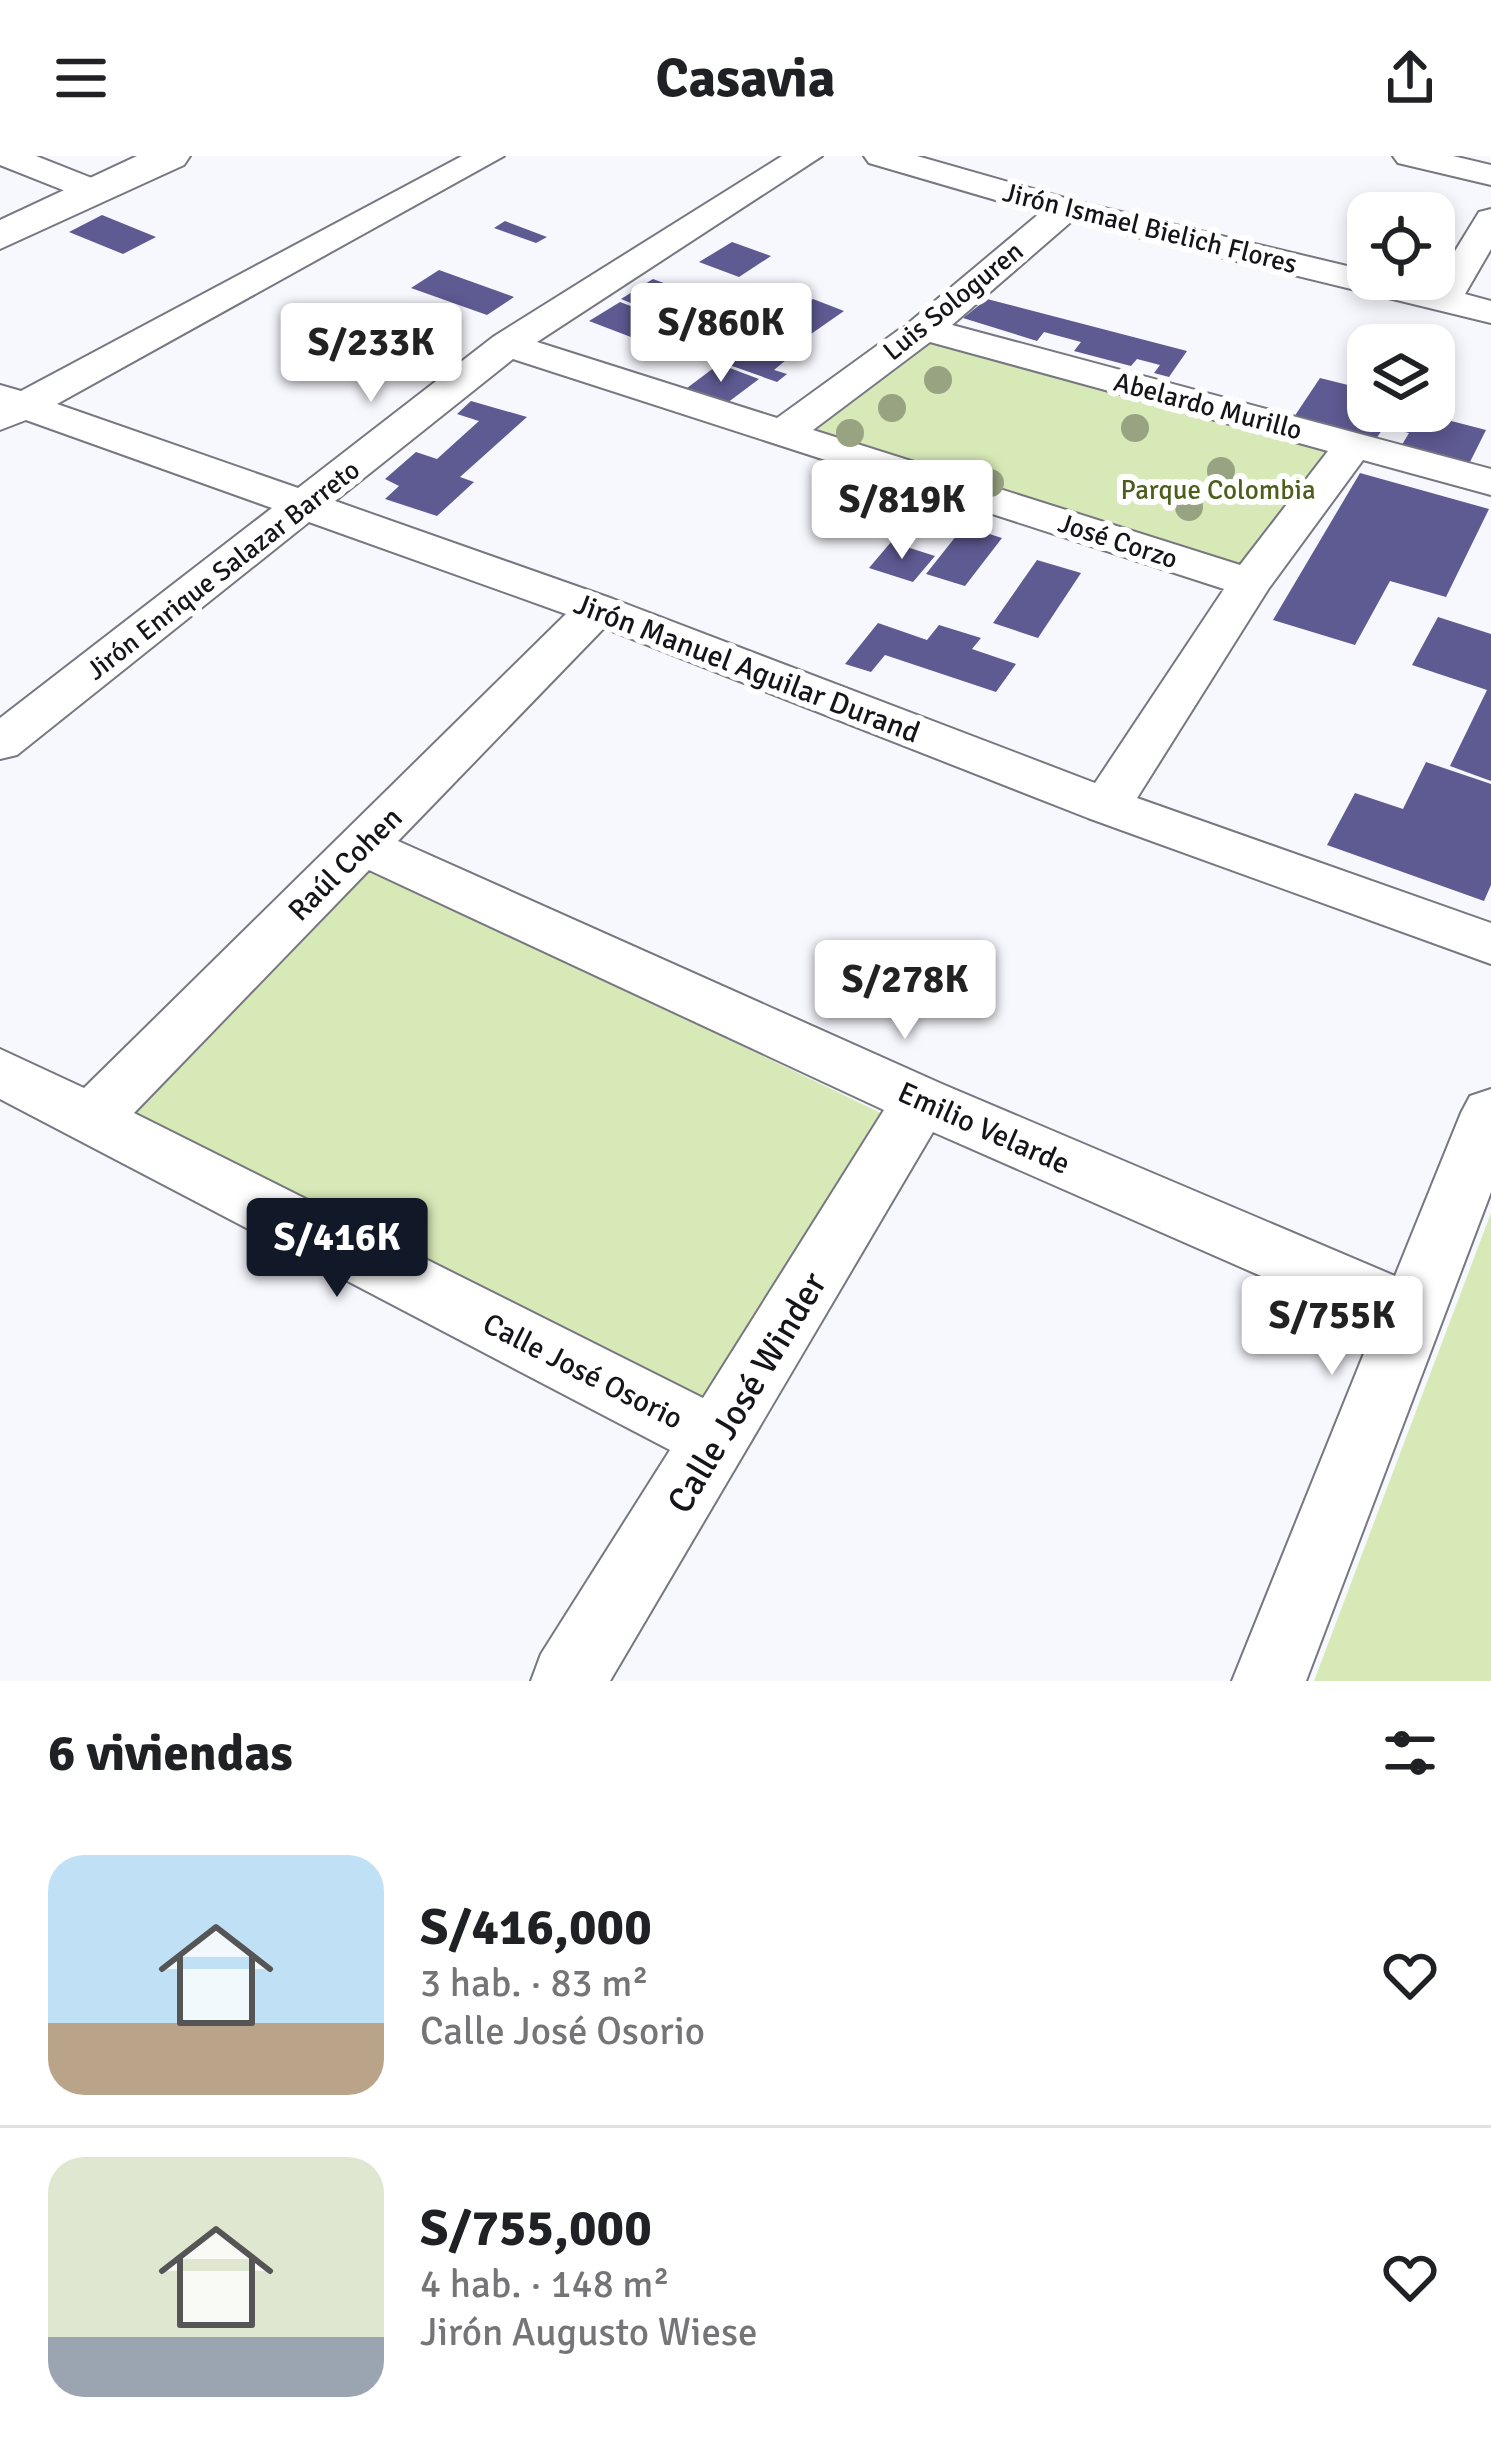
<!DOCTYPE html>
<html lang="es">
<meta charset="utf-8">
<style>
:root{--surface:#fff;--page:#f2f2f2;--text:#202124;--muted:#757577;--line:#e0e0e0;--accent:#111827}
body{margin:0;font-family:Signika,sans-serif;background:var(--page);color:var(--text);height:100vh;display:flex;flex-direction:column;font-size:45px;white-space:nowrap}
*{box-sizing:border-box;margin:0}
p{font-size:39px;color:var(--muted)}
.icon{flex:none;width:66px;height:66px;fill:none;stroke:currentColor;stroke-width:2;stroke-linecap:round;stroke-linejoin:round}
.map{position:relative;height:1525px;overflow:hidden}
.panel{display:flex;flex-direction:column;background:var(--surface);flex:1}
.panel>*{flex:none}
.fabs{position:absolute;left:1347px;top:36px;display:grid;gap:24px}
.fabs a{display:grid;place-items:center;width:108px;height:108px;border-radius:24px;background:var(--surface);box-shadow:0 6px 18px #0003;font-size:60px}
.price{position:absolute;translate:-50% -102px;padding:0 27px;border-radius:12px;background:#fff;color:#222;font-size:39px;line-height:78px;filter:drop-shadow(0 3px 6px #0008)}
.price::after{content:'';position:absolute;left:50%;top:72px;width:36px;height:27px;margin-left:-18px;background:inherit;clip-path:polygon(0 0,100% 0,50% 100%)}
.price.on{background:var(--accent);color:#fff}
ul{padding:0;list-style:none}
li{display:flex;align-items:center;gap:36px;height:300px;padding:0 48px}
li+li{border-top:3px solid var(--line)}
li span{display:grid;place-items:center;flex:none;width:336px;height:240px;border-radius:36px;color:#555}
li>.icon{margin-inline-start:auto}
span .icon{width:144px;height:144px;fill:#fffc;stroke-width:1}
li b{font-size:51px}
h2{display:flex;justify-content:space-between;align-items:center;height:144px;padding:0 48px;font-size:51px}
header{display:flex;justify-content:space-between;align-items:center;height:156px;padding:0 48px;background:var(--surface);font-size:54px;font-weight:700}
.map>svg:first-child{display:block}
.green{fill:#d7e9b7}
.building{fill:#5e5a92}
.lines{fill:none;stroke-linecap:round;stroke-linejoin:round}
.minor-casing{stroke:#777781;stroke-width:4}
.secondary-casing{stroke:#777781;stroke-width:4}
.minor{fill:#fff;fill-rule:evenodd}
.secondary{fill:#fff;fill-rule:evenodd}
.tree{fill:#98a381}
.labels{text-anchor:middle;stroke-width:12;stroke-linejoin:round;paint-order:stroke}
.far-street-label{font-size:27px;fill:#151519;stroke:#fff}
.far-park-label{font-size:27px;fill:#4b5e1a;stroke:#fff}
.street-label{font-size:30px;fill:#151519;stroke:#fff}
.near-street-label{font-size:36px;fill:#151519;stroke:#fff}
</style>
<header><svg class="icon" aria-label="menu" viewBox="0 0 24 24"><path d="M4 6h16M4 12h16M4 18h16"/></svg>Casavia<svg class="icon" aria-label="share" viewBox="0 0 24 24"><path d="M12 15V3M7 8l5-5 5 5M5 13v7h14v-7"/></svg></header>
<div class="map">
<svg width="1491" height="1525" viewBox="0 0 1491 1525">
<rect width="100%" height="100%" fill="#f7f7fe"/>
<path class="green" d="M924 173 1353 289 1250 427 781 278Z
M363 707 883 958 708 1254 121 955Z
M1491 1057V1525H1314Z"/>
<path class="building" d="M102 59 156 81 123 98 69 76Z
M505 65 547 81 536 87 494 72Z
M732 86 771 100 739 121 699 106Z
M439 114 514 141 487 159 411 132Z
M653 123 693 138 660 159 621 143Z
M813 143 844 155 778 201 786 204 774 214 787 218 777 226 704 200 727 183 746 189Z
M987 143 1187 195 1169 221 1154 217 1160 209 1137 203 1131 210 1074 195 1081 186 1044 176 1037 185 963 162Z
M620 146 708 179 678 199 589 165Z
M719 208 759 223 723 250 683 235Z
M1320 222 1368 234V255H1413L1486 274 1468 310 1400 292 1409 277 1384 271 1376 283 1294 261Z
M471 245 527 261 460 321 474 326 437 360 385 343 399 330 385 323 416 296 437 303 479 265 457 258Z
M1360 317 1489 353 1446 441 1390 425 1355 489 1273 464Z
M964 370 1002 382 965 430 926 418Z
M891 386 935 400 913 426 869 412Z
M1037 404 1081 417 1038 482 993 467Z
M1438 461 1491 478V625L1450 610 1487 534 1412 509Z
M878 467 927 484 939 469 981 482 972 493 1016 508 996 536 885 499 871 516 845 508Z
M1426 606 1491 628V729L1484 745 1327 689 1355 637 1403 653Z"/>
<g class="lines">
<g class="minor-casing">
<path id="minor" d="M0 0H36L107 28 112 35 95 45 83 42 0 9Z
M462 0H504L57 248 298 332 493 181 782 0H822L537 186 777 262 911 165 1040 57 869 7 864 0H917L1075 45 1368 115V123L1433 131 1479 56 1491 53V93L1465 138 1491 145V167L1072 65 952 169 1491 313V339L1363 304 1269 432 1137 642 1491 767V808L1088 662 604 472 398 685 942 928 1395 1120 1461 957 1470 940 1491 933V1036L1306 1525H1232L1375 1170 933 976 610 1525H531L541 1498 670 1294 0 943V893L84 932 566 458 309 366 17 599 0 603V562L272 352 26 264 0 274V229L21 235ZM930 186 1328 295 1240 409 813 274ZM513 203 1224 433 1095 627 613 443 335 345ZM369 714 884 954 703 1242 134 957Z
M1393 0H1453L1491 9V29L1398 7Z"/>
</g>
<g class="secondary-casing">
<path id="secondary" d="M137 0H190L184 9 0 93V64Z"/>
</g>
<use href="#minor" class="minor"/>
<use href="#secondary" class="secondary"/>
</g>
<g class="tree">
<circle cx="938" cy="224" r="14"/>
<circle cx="892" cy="252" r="14"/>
<circle cx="1135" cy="272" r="14"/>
<circle cx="850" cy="277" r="14"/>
<circle cx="1221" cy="315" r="14"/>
<circle cx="990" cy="327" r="14"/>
<circle cx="1189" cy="351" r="14"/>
</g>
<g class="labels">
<g class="far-street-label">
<text transform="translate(1150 72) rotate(14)" y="9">Jirón Ismael Bielich Flores</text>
<text transform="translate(953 145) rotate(-39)" y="9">Luis Sologuren</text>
<text transform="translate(1208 250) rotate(15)" y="9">Abelardo Murillo</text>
<text transform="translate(1118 385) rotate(18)" y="9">José Corzo</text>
<text transform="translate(223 414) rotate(-38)" y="9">Jirón Enrique Salazar Barreto</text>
</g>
<g class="far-park-label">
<text x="1218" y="343">Parque Colombia</text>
</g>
<g class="street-label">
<text transform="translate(747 512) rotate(21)" y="10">Jirón Manuel Aguilar Durand</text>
<text transform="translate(345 708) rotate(-45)" y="10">Raúl Cohen</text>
<text transform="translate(984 972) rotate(24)" y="10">Emilio Velarde</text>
<text transform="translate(583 1215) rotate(27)" y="10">Calle José Osorio</text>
</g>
<g class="near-street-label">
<text transform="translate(746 1236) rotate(-59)" y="13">Calle José Winder</text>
</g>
</g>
</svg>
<div class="fabs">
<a><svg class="icon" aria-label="locate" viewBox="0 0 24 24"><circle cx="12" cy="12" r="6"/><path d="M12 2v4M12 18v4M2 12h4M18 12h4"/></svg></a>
<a><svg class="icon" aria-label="layers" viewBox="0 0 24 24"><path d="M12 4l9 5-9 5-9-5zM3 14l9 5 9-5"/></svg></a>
</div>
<b class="price" style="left:721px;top:229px">S/860K</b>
<b class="price" style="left:371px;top:249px">S/233K</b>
<b class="price" style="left:902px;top:406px">S/819K</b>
<b class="price" style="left:905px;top:886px">S/278K</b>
<b class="price on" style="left:337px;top:1144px">S/416K</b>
<b class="price" style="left:1332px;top:1222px">S/755K</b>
</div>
<section class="panel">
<h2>6 viviendas<svg class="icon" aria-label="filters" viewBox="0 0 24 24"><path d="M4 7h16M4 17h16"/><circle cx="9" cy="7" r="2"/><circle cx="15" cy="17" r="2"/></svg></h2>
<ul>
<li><span style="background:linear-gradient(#bfe0f5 70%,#b9a48a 0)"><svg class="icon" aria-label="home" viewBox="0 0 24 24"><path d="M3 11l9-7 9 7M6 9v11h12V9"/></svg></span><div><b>S/416,000</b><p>3 hab. · 83 m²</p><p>Calle José Osorio</p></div><svg class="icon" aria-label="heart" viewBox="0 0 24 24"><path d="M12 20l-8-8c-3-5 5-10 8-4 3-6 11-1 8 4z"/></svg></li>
<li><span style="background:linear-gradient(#dfe7d0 75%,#9aa5b1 0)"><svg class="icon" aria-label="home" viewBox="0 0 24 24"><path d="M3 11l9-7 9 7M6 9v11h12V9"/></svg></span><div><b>S/755,000</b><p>4 hab. · 148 m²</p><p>Jirón Augusto Wiese</p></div><svg class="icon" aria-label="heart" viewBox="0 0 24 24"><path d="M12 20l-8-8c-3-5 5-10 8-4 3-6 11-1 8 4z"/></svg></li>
</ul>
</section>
